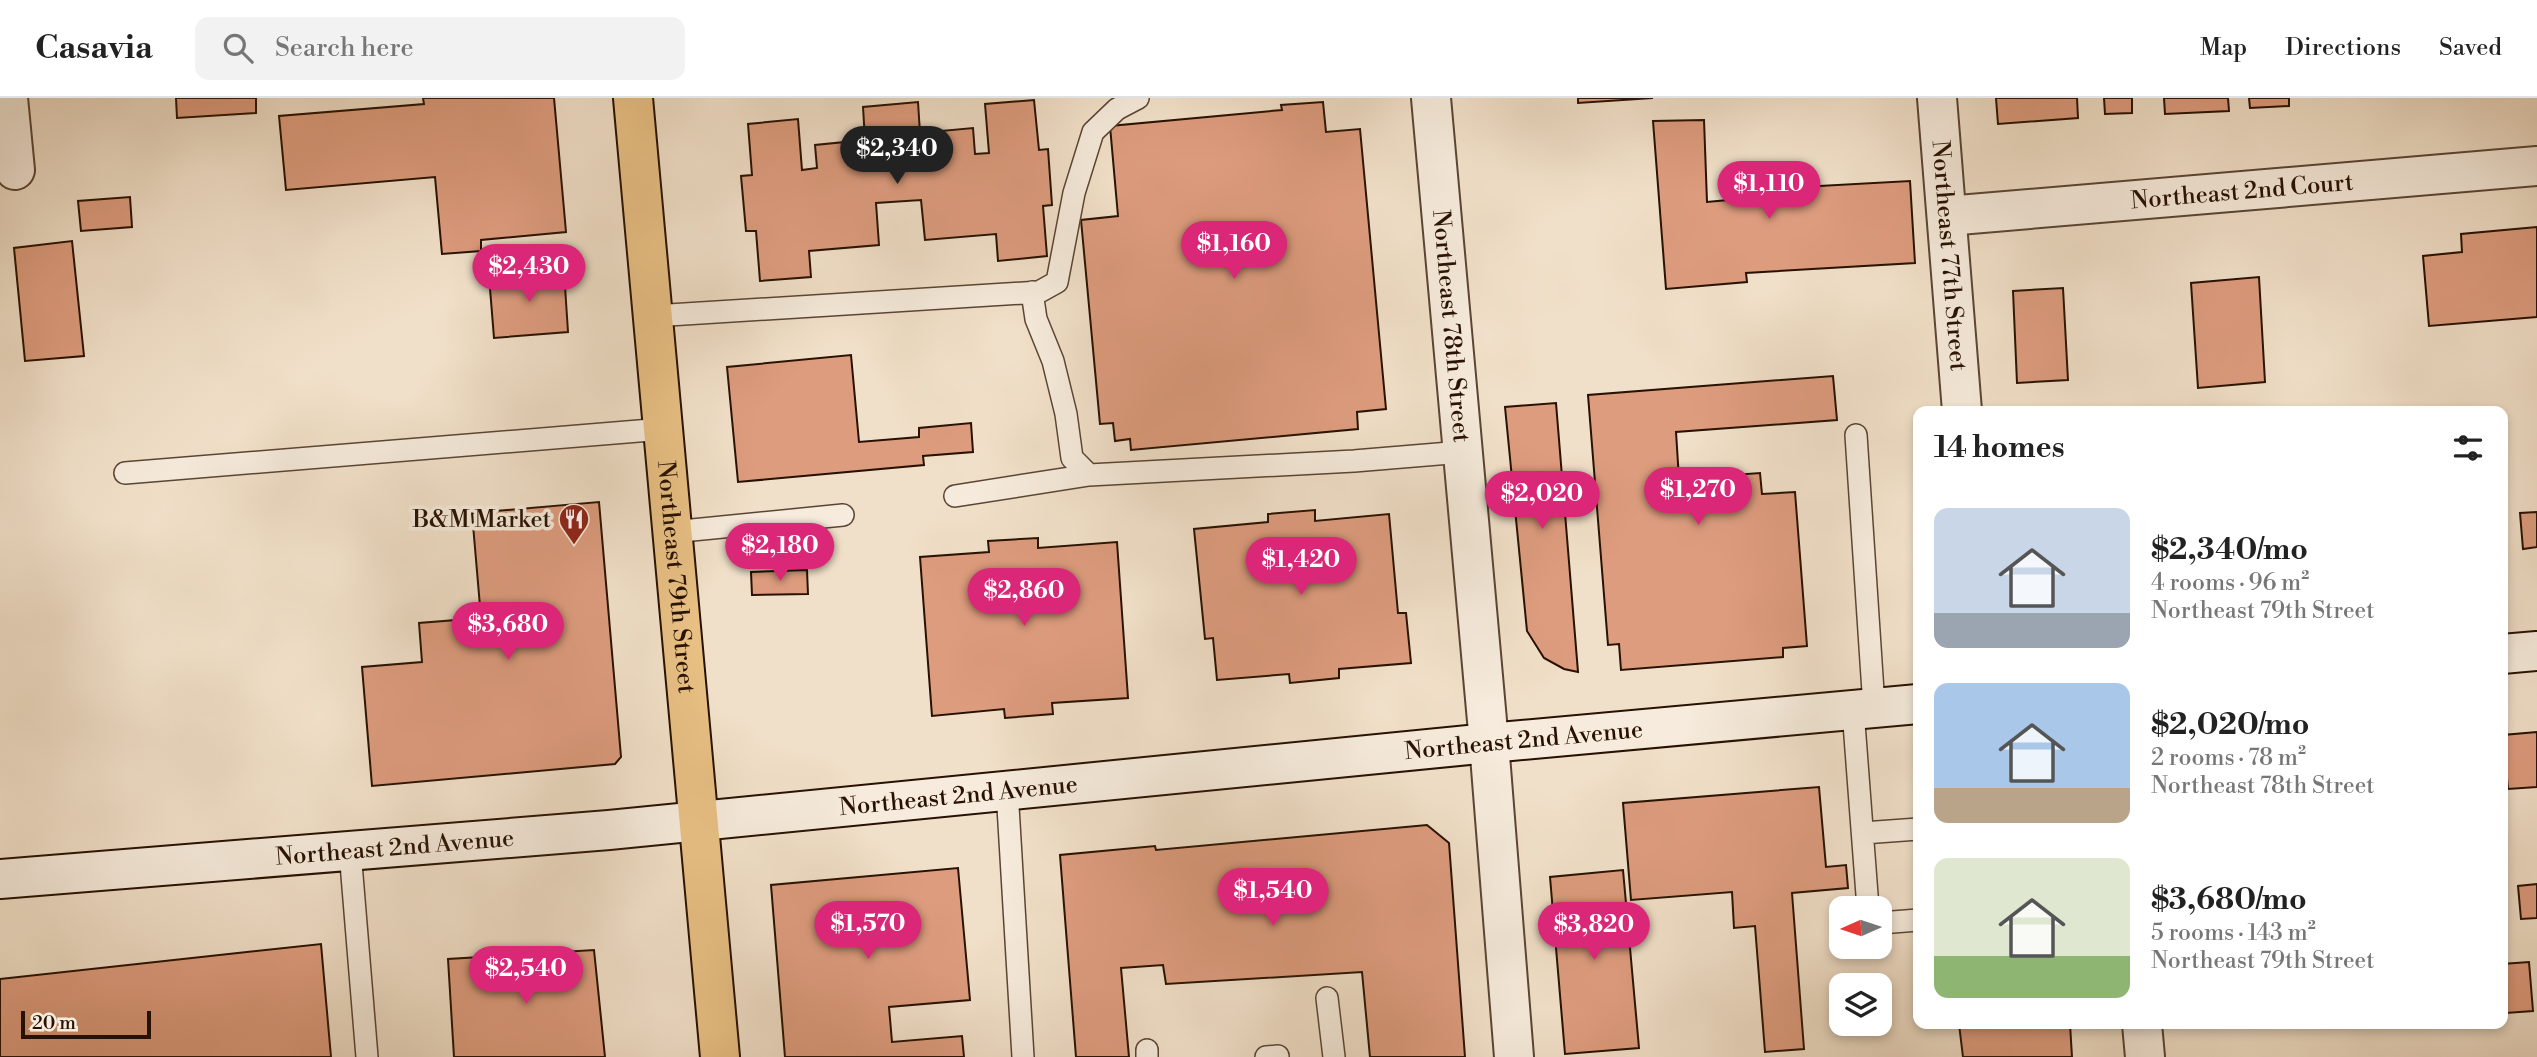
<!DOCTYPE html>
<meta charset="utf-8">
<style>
:root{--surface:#fff;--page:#f2f2f2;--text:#222;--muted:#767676;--line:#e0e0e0;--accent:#db2777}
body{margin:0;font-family:"Libre Bodoni",serif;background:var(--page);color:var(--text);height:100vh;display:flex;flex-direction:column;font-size:26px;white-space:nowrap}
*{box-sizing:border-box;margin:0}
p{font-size:23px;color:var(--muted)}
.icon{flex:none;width:38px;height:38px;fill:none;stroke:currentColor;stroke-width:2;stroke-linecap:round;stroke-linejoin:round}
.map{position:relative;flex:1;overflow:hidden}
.panel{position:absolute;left:1913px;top:308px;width:595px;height:623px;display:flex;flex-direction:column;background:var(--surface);border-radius:14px;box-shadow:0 4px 10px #0003}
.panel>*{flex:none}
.needle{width:46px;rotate:267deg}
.tools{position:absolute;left:1829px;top:798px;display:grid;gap:14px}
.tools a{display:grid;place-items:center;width:63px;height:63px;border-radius:14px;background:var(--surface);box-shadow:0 4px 10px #0003;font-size:35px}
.scale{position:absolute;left:21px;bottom:18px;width:130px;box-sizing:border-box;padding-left:7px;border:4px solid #281102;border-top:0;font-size:19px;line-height:24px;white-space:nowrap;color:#281102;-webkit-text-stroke:5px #f6ebdc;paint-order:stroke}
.price{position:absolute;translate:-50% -60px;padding:0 16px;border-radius:24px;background:var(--accent);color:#fff;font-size:23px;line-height:46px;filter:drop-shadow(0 2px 4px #0008)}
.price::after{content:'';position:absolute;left:50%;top:42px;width:21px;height:16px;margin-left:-10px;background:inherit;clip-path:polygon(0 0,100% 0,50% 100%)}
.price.selected{background:#222;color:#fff}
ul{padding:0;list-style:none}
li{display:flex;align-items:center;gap:21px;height:175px;padding:0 21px}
li span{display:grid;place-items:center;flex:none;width:196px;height:140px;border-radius:14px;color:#555}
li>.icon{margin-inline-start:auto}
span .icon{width:84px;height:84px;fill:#fffc;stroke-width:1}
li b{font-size:30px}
h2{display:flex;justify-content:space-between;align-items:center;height:84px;padding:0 21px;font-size:30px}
header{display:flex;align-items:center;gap:42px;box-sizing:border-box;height:98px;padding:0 35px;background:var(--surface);border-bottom:2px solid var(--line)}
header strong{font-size:33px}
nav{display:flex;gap:38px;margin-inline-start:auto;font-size:24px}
.search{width:490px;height:63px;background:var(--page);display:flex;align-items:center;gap:18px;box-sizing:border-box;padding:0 24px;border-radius:14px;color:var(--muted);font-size:26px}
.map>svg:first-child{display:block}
.building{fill:#dd9c7e;stroke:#281102;stroke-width:2}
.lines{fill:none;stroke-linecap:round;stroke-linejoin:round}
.lane-casing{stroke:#5a4534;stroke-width:24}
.street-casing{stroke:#5a4534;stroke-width:42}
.secondary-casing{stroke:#281102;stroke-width:42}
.primary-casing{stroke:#281102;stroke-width:42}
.lane{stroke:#f6ebdc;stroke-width:21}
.street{stroke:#f6ebdc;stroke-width:38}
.secondary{stroke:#f6ebdc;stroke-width:38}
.primary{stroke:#e8c084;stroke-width:38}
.labels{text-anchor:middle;stroke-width:7;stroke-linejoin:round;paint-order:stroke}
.street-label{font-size:24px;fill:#281102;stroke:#f6ebdc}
.poi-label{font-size:24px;fill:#281102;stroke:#f6ebdc;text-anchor:end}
</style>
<header>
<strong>Casavia</strong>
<div class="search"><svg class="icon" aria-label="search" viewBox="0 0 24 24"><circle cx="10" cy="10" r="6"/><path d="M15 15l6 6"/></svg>Search here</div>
<nav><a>Map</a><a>Directions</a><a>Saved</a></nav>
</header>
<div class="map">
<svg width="2537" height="959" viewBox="0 0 2537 959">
<rect width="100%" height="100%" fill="#f1e0c9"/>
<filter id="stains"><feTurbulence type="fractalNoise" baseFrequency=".00286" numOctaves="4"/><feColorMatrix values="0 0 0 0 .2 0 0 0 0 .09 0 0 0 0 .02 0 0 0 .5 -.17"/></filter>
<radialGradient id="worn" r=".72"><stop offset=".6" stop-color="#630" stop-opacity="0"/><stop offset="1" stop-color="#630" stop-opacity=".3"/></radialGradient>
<path class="building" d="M176 0H256V15L177 20Z
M423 0H554L566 134 481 142V153L442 156 435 79 286 92 279 18 424 6Z
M1578 0H1653L1578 5Z
M1996 0H2077L2078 20 1998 26Z
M2104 0H2132V15L2105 16Z
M2164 0H2228L2229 13 2165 16Z
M2249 0H2289V8L2250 10Z
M1034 2 1039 52 1048 51 1052 107 1043 108 1047 158 998 163 996 136 925 142 921 102 876 105 879 147 809 153 811 179 760 183 756 133H746L741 78 752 77 748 26 798 21 802 72 817 70 815 47 865 42 863 9 918 4 920 35 973 30 975 56 989 55 985 6Z
M1323 4 1326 34 1360 31 1386 311 1357 314 1358 331 1131 352 1130 341 1115 343 1113 325 1100 326 1081 122 1118 118 1110 28 1282 12 1281 7Z
M1704 22 1707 104 1728 102V93L1910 83 1915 165 1746 175 1747 184 1666 191 1653 23Z
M130 99 132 129 81 133 78 103Z
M2537 129V219L2429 228 2423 158 2462 154 2461 136Z
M72 143 84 258 25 263 14 150Z
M564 173 568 234 494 240 489 178Z
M2259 179 2265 284 2198 290 2191 185Z
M2063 190 2068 282 2017 285 2013 193Z
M851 257 859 344 919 339V330L971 325 973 354 923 358 924 367 738 384 727 269Z
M1833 278 1837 322 1676 334 1679 381 1760 375 1762 396 1795 394 1807 548 1783 550V559L1621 572 1619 546 1608 547 1588 297Z
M1556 305 1578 574 1564 571 1544 560 1527 533 1505 309Z
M599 404 621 659 615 666 372 688 362 569 422 564 419 525 481 520 472 415Z
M1315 412V423L1389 416 1398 515H1406L1411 565 1339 571V580L1290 585 1289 576 1217 582 1213 540 1205 541 1194 431 1268 424V416Z
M2537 414V449L2523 451 2520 415Z
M1038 440V450L1117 444 1128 600 1052 605 1053 616 1005 620 1004 611 932 618 920 459 989 454 988 443Z
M807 472 808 496 752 497 751 474Z
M2537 634V689L2508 691 2503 637Z
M1819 689 1826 769 1846 767 1848 790 1792 795 1804 951 1765 954 1755 828 1734 830 1732 794 1631 802 1623 705Z
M1427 727 1449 745 1465 959H1370L1362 874 1166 886 1163 867 1121 870 1129 959H1076L1060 757 1155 748 1156 752Z
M958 770 970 902 889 909 892 944 962 938 964 959H785L771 787Z
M1623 772 1639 950 1565 956 1550 779Z
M2537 786V820L2521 821 2518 788Z
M321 846 331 959H0V881Z
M594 852 605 959H454L448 861Z
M2529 864 2533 913 2506 915 2502 866Z
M1959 926H2070L2072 959H1963Z"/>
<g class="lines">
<g class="lane-casing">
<path id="lane" d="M1032 194 1036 221 1053 263 1066 316 1072 360 1089 377 1354 363 1462 354
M653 218 1039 194 1057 184 1074 95 1093 34 1117 11 1138 0
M1856 337 1874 609
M125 375 663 331
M955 398 1089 377
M672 434 843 417
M1853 612 1868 810
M1007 692 1023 959
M1863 735 1918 731
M350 753 367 959
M1880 825 1918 822
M1327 900 1334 959
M1147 952V959
M1266 959 1278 958"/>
</g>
<g class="street-casing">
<g id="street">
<path d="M8 0 15 72"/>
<path id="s1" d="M1431 0 1489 645 1514 959"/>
<path id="s2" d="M1937 0 1962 313"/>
<path id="s3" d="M1947 118 2537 68"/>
<path d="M2142 926 2145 959"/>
</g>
</g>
<g class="secondary-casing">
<g id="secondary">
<path d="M2502 556 2537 553"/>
<path id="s4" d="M0 781 609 732 1489 645 1918 606"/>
</g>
</g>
<g class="primary-casing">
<g id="primary">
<path id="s5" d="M633 0 720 959"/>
</g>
</g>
<use href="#lane" class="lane"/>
<use href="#street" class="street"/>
<use href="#secondary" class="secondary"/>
<use href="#primary" class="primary"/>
</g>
<defs>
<g id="restaurant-pin" transform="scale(1.575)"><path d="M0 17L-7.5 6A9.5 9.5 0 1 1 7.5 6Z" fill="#8f2418" stroke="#f6ebdc"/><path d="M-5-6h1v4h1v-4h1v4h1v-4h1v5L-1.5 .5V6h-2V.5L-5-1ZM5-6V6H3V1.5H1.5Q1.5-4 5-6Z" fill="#fff"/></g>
</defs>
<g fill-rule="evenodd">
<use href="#restaurant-pin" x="574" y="421"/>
</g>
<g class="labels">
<g class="street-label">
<text dy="8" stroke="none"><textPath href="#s3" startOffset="296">Northeast 2nd Court</textPath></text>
<text dy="8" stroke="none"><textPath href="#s2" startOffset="158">Northeast 77th Street</textPath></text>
<text dy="8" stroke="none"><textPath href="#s1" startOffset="229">Northeast 78th Street</textPath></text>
<text dy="8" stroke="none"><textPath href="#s5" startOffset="481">Northeast 79th Street</textPath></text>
<text dy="8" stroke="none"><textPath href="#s4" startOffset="1530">Northeast 2nd Avenue</textPath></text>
<text dy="8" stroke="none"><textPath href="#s4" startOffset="962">Northeast 2nd Avenue</textPath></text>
<text dy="8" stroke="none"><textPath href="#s4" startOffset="396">Northeast 2nd Avenue</textPath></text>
</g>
<g class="poi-label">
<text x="551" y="429">B&amp;M Market</text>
</g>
</g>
<rect width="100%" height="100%" filter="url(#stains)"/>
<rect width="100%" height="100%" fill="url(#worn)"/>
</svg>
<div class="tools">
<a><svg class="needle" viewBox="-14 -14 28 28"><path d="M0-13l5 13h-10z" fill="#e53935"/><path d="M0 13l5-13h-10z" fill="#767676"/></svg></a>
<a><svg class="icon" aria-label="layers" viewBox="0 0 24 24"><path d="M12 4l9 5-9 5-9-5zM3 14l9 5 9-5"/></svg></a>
</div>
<div class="scale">20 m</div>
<b class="price selected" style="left:897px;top:88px">$2,340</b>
<b class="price" style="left:1769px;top:123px">$1,110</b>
<b class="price" style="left:1234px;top:183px">$1,160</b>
<b class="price" style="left:529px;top:206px">$2,430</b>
<b class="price" style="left:1698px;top:429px">$1,270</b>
<b class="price" style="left:1542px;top:433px">$2,020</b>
<b class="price" style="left:780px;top:485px">$2,180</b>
<b class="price" style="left:1301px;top:499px">$1,420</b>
<b class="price" style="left:1024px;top:530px">$2,860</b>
<b class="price" style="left:508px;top:564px">$3,680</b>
<b class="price" style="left:1273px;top:830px">$1,540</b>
<b class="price" style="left:868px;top:863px">$1,570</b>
<b class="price" style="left:1594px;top:864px">$3,820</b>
<b class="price" style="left:526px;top:908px">$2,540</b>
<section class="panel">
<h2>14 homes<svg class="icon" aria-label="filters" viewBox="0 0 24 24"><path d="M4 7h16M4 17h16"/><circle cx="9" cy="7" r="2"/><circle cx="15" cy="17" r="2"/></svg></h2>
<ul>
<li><span style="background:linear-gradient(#c9d6e8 75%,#9aa5b1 0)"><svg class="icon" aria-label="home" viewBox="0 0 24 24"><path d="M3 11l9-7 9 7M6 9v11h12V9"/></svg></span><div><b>$2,340/mo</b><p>4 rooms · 96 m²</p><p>Northeast 79th Street</p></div></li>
<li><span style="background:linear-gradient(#a9c7e8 75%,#b9a48a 0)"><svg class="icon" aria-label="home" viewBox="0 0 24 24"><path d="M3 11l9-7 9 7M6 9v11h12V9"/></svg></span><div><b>$2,020/mo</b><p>2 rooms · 78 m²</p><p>Northeast 78th Street</p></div></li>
<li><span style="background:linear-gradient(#dfe7d0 70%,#8fb573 0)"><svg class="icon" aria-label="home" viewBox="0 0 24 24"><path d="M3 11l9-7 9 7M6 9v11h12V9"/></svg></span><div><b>$3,680/mo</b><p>5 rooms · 143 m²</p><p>Northeast 79th Street</p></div></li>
</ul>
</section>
</div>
